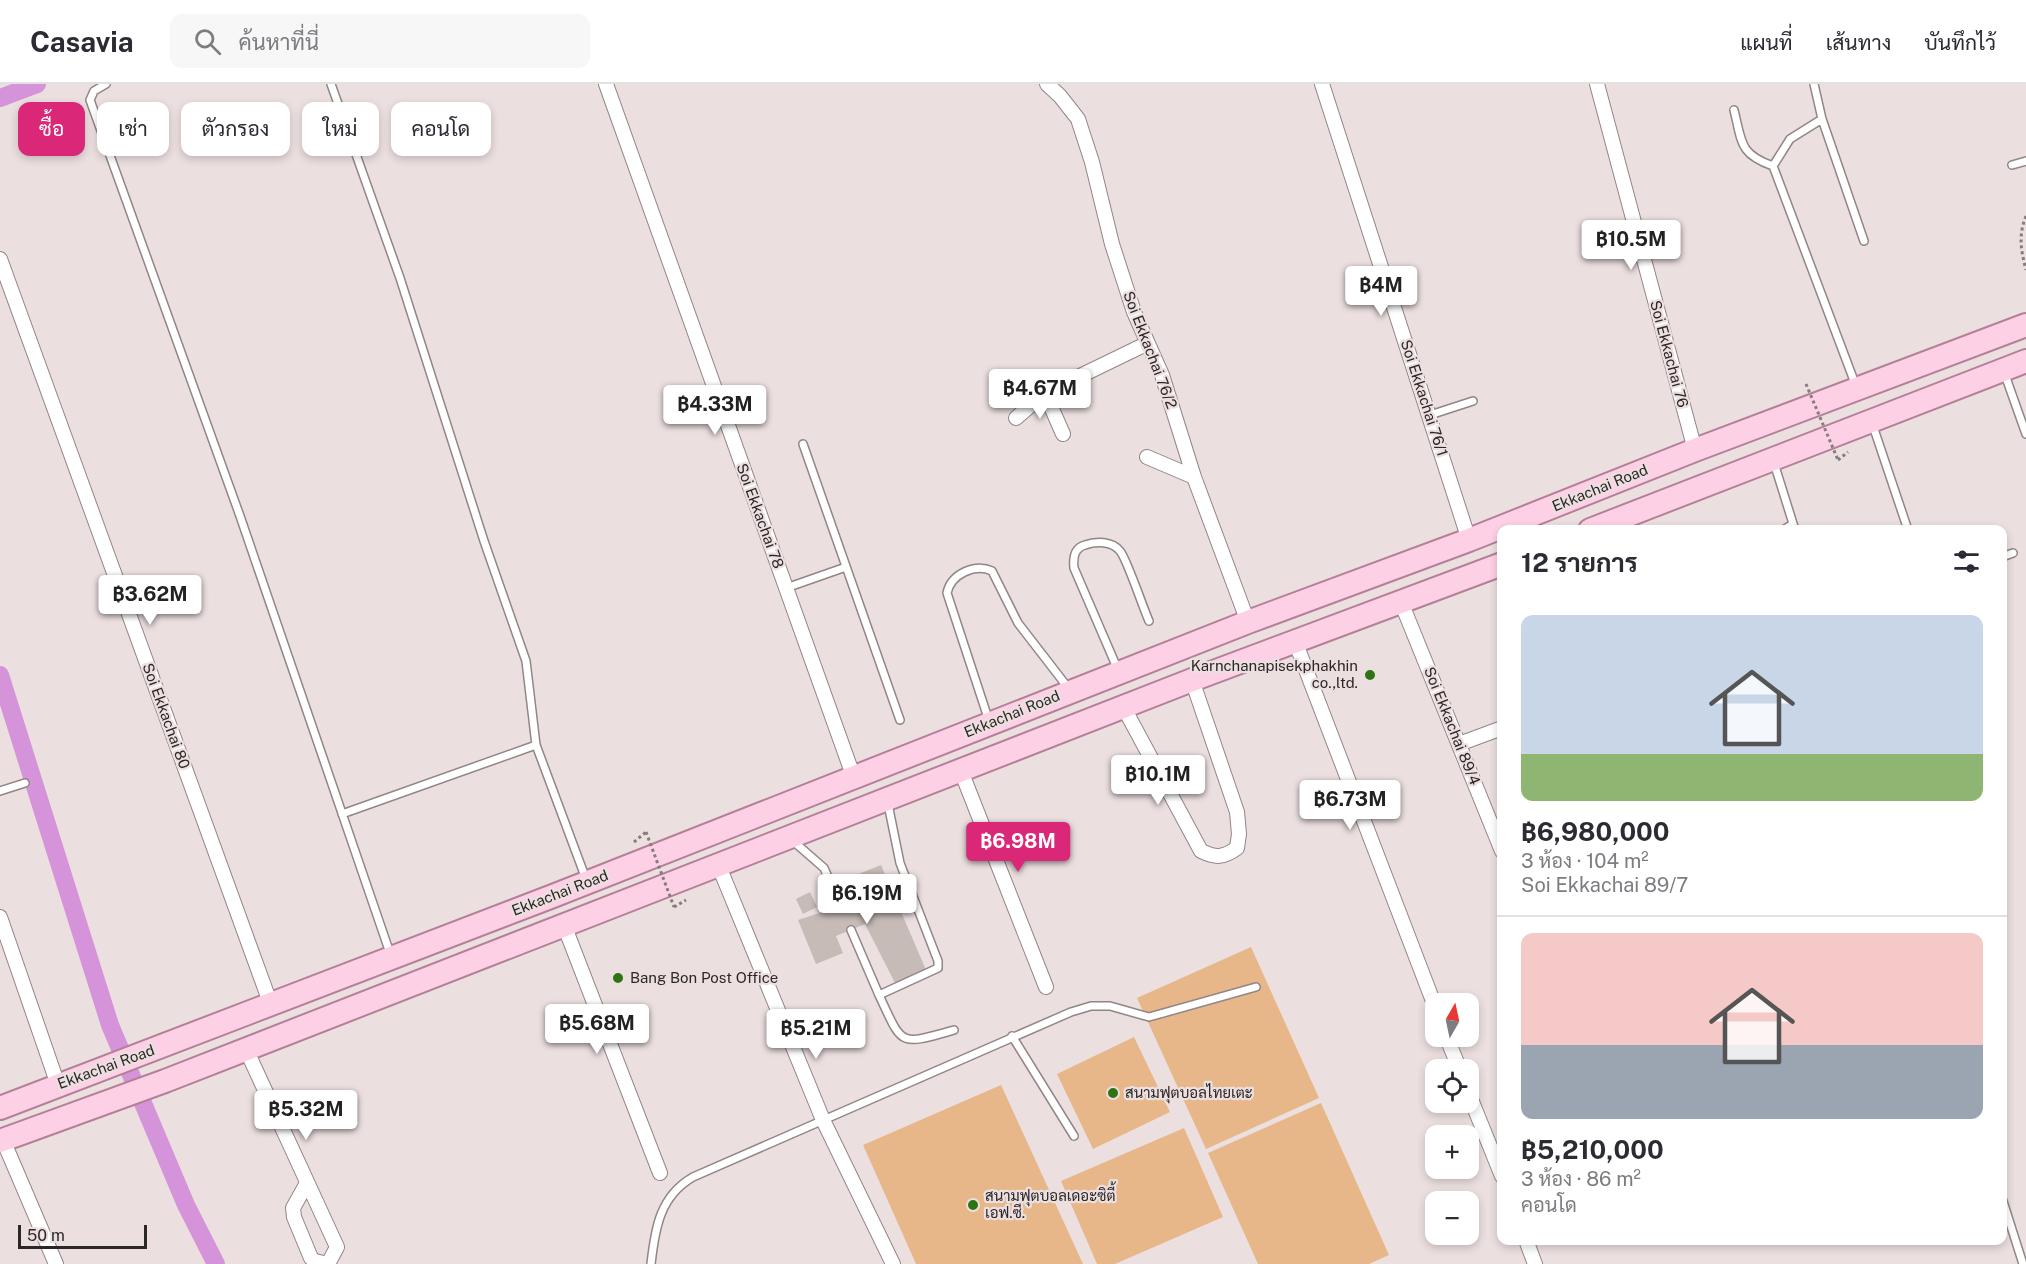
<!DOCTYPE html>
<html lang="th">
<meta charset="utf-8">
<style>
:root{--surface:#fff;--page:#f7f7f7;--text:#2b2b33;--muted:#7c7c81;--line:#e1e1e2;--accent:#db2777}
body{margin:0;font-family:"Public Sans",Sarabun,sans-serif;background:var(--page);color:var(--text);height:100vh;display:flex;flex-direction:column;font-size:22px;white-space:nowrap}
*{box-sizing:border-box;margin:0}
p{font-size:20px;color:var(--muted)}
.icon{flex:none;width:33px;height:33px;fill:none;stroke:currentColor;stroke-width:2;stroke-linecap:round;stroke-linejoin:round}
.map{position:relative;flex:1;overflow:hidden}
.details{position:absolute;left:1497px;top:441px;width:510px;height:720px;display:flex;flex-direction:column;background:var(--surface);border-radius:12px;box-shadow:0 3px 9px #0003}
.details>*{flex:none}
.top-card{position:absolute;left:18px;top:18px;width:570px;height:54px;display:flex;gap:12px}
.needle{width:39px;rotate:9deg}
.fabs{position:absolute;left:1425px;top:909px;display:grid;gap:12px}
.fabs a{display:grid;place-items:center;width:54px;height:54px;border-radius:12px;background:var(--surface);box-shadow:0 3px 9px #0003;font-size:30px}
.scale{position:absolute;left:18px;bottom:15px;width:129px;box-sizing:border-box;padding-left:6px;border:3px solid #2c2727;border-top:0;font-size:16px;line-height:21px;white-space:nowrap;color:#2c2727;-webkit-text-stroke:4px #ecdfe0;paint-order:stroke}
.price{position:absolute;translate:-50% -51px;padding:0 14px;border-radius:6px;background:#fff;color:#222;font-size:20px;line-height:39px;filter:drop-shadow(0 2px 3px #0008)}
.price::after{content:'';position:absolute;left:50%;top:36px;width:18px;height:14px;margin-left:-9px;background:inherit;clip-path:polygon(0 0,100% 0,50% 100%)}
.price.on{background:var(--accent);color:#fff}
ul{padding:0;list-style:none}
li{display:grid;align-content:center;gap:12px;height:318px;padding:0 24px}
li+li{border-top:2px solid var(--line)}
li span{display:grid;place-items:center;height:186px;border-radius:12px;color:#555}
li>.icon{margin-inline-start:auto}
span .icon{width:108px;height:108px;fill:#fffc;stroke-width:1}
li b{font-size:26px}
h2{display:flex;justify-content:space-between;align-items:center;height:72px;padding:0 24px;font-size:26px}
.pill{padding:0 21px;border-radius:12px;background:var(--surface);box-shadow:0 3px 9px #0003;font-size:21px;line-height:54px}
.pill.on{background:var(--accent);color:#fff}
header{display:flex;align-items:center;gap:36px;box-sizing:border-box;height:84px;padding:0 30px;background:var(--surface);border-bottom:2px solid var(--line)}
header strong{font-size:28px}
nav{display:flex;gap:33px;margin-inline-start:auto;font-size:21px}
.search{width:420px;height:54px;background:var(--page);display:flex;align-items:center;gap:15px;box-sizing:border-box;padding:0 21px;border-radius:12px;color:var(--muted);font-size:22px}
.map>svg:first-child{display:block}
.green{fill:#e7b78a}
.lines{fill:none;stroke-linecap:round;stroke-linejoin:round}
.canal{stroke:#d593da;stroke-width:18}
.building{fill:#c6bbb7}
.lane-casing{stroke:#918686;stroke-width:10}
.street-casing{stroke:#918686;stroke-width:16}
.primary-casing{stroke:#b48098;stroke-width:26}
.path{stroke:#857c7d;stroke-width:3;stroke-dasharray:3 3;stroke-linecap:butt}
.lane{stroke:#fff;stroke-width:7}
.street{stroke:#fff;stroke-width:14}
.primary{stroke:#fed0e6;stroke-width:22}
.path-bridge{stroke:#857c7d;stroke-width:3;stroke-dasharray:3 3;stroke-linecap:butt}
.poi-dot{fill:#2e7415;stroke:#ecdfe0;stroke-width:2}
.labels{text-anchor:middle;stroke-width:4.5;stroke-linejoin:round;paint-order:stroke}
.street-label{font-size:15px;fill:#2c2727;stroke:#ecdfe0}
.poi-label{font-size:15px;fill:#2c2727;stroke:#ecdfe0;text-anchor:start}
</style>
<header>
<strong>Casavia</strong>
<div class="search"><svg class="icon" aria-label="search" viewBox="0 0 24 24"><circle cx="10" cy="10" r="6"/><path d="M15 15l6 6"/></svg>ค้นหาที่นี่</div>
<nav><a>แผนที่</a><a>เส้นทาง</a><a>บันทึกไว้</a></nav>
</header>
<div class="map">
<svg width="2026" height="1180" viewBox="0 0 2026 1180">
<rect width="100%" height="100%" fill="#ecdfe0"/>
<path class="green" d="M1251 863 1319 1014 1206 1065 1137 914Z
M1134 953 1170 1028 1093 1065 1057 990Z
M1001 1001 1083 1180H916L863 1061Z
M1321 1019 1389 1171 1369 1180H1258L1208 1069Z
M1184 1044 1223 1133 1115 1180H1097L1061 1097Z"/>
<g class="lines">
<path class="canal" d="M0 14 37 0
M0 591 110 941 186 1121 216 1180"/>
</g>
<path class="building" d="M881 781 926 886 895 899 865 840 836 852 843 869 816 880 798 836 826 827 853 813 846 795Z
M810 808 817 823 803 830 796 815Z"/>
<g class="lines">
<g class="lane-casing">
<path id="lane" d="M106 0 94 7 90 16 240 432 391 872
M331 0 400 194 484 457 526 577 536 661 586 795
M1814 0 1822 35 1790 55 1773 82 1856 302
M1734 26C1742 58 1739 70 1773 82
M1822 35 1864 157
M2012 81 2026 77
M2004 288 2026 350
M1430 331 1473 317
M1872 339 1908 446
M803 360 900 636
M1774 379 1795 446
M1783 446 1793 440
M2002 473 2013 469
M786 504 846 483
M1118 586 1074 484C1073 474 1074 464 1085 461 1096 457 1112 457 1120 467 1127 475 1143 524 1149 537
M989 637 947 509C951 490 975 479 992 487L1018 539 1069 605
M0 707 25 699
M342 730 536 661
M793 757 824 784 840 820
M851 846 879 911 938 884V877L900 779 888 720
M879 911C903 962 898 962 954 946
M1012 952 1074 1052
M2002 1114 2023 1180
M651 1180C655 1144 660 1112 693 1093L1071 928 1091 922H1110L1149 933 1256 903"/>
</g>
<g class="street-casing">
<path id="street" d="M606 0 854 694
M1047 0 1060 12 1078 35 1092 78 1112 160 1134 228 1162 291 1194 393 1248 538
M1322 0 1469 456
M1597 0 1695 366
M0 175 271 921
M1045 309 1063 350
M1016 334 1045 309 1146 260
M1147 373 1194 393
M1401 518 1502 767
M1295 557 1436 925
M1124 624 1201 767C1216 774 1223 774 1237 764L1239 750 1237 728 1192 596
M1459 660 1502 644
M961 687 1046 903
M718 780 823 1036 893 1180
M0 833 58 1001
M564 841 660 1089
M1446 952 1460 986
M246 965 337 1163 328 1180 315 1177 311 1174 294 1133 293 1124 307 1099
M1468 1008 1502 1092
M3 1056 56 1180
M1526 1156 1535 1180"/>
</g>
<g class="primary-casing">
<path id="primary" d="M1590 446 2026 277
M0 1024 553 812 1248 538 1469 456 1695 366 2026 241
M0 1057 165 997 1192 596 1502 480"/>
</g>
<path class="path" d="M2026 132C2018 152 2021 166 2026 186
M1838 376 1848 368
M634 758 646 748
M674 823 686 816"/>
<use href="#lane" class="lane"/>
<use href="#street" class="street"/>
<use href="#primary" class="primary"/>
<path class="path-bridge" d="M1806 300 1838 376
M646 748 674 823"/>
</g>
<g class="poi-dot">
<circle cx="1370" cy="591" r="6"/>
<circle cx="618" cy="894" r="6"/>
<circle cx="1113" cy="1009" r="6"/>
<circle cx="973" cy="1121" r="6"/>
</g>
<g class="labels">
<g class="street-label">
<text transform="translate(1150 266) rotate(69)" y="5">Soi Ekkachai 76/2</text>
<text transform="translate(1669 270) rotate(75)" y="5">Soi Ekkachai 76</text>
<text transform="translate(1424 314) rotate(72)" y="5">Soi Ekkachai 76/1</text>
<text transform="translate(1600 404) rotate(-22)" y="5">Ekkachai Road</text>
<text transform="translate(760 432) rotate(70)" y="5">Soi Ekkachai 78</text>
<text transform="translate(1012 630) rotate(-22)" y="5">Ekkachai Road</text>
<text transform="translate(166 632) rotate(70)" y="5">Soi Ekkachai 80</text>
<text transform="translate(1452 642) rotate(68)" y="5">Soi Ekkachai 89/4</text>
<text transform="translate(560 809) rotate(-21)" y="5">Ekkachai Road</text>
<text transform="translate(106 983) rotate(-20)" y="5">Ekkachai Road</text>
</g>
<g class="poi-label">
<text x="1358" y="587" text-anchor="end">Karnchanapisekphakhin<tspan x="1358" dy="17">co.,ltd.</tspan></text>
<text x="630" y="899">Bang Bon Post Office</text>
<text x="1125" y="1014">สนามฟุตบอลไทยเตะ</text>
<text x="985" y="1117">สนามฟุตบอลเดอะซิตี้<tspan x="985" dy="17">เอฟ.ซี.</tspan></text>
</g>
</g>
</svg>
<div class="fabs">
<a><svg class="needle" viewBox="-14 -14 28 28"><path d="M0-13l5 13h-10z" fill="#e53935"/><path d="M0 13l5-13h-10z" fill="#7c7c81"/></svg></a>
<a><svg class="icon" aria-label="locate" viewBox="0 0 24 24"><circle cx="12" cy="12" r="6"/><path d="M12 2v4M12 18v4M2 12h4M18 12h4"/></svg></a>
<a>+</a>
<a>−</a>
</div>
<div class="scale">50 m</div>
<b class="price" style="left:1631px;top:187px">฿10.5M</b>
<b class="price" style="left:1381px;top:233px">฿4M</b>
<b class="price" style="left:1040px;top:336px">฿4.67M</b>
<b class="price" style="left:715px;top:352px">฿4.33M</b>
<b class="price" style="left:150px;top:542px">฿3.62M</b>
<b class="price" style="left:1158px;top:722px">฿10.1M</b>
<b class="price" style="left:1350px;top:747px">฿6.73M</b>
<b class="price on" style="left:1018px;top:789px">฿6.98M</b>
<b class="price" style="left:867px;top:841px">฿6.19M</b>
<b class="price" style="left:597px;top:971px">฿5.68M</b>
<b class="price" style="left:816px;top:976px">฿5.21M</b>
<b class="price" style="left:306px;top:1057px">฿5.32M</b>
<div class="top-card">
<a class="pill on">ซื้อ</a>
<a class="pill">เช่า</a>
<a class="pill">ตัวกรอง</a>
<a class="pill">ใหม่</a>
<a class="pill">คอนโด</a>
</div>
<section class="details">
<h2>12 รายการ<svg class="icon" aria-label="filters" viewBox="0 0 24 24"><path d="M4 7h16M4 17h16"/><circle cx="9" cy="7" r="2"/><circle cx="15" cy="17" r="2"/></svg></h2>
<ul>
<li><span style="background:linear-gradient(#c9d6e8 75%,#8fb573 0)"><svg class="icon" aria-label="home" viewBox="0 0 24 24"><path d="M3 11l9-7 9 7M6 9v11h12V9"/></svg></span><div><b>฿6,980,000</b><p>3 ห้อง · 104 m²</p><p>Soi Ekkachai 89/7</p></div></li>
<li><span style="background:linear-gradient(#f6c9c9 60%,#9aa5b1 0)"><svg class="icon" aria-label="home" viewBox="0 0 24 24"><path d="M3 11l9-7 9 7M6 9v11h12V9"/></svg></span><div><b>฿5,210,000</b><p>3 ห้อง · 86 m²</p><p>คอนโด</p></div></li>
</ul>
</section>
</div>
